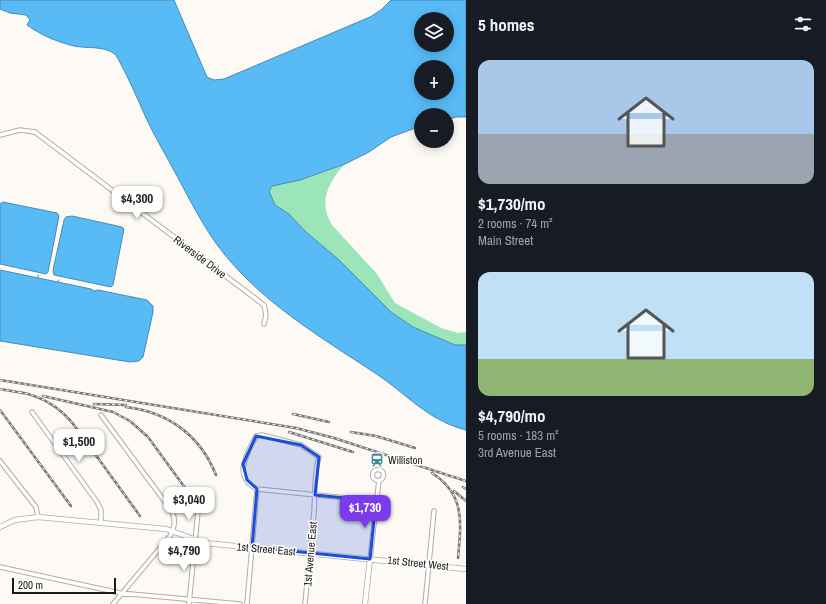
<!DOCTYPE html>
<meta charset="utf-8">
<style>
:root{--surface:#171b24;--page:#20242c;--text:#f1f3f6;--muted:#9ea1a6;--accent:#7c3aed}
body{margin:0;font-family:"Archivo Narrow",sans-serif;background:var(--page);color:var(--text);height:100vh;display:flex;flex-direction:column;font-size:15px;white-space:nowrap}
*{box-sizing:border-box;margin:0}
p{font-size:13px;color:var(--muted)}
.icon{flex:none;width:22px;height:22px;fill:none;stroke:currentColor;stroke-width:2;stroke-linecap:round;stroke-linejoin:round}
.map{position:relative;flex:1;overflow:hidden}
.drawer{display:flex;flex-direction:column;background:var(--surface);width:360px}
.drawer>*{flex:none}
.controls{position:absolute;left:414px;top:12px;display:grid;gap:8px}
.controls a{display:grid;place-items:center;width:40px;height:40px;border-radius:50%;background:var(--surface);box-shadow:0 2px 10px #0003;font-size:20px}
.scale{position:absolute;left:12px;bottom:10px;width:104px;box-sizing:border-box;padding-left:4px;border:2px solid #1c1a19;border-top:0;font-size:11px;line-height:14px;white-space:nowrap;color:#1c1a19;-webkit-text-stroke:3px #fff;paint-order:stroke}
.price{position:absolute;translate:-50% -34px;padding:0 9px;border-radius:8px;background:#fff;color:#222;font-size:13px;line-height:26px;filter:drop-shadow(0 1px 2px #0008)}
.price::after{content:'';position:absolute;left:50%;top:24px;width:12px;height:9px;margin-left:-6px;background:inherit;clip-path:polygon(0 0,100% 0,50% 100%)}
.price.selected{background:var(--accent);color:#fff}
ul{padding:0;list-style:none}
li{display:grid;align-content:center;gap:8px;height:212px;padding:0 12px}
li span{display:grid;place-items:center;height:124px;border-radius:12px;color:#555}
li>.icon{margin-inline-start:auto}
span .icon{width:72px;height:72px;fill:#fffc;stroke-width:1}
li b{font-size:17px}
h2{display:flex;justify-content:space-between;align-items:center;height:48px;padding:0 12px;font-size:17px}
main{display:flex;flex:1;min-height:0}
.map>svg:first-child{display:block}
.green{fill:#9ce5b9}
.water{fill:#58bbf5;stroke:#468bb3;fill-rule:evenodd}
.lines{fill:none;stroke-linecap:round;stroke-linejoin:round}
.stream{stroke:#468bb3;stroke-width:1}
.minor-casing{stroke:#b0aca8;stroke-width:5.5}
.major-casing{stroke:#b0aca8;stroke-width:6}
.minor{stroke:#fff;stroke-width:3.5}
.major{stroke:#fff;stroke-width:4.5}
.rail-casing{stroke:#787573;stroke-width:2.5}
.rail{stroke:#fff;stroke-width:1;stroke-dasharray:3;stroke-linecap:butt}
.marked{fill:#1d4ed8;fill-opacity:0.2;stroke:#1d4ed8;stroke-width:3;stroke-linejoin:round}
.labels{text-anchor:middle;stroke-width:3;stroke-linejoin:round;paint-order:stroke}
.street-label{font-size:11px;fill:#1c1a19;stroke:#fff}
.poi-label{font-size:11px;fill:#1c1a19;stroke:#fff;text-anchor:start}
</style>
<main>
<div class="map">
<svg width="466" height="604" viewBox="0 0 466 604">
<rect width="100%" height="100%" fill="#fdf9f4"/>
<path class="green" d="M345 164C328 182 318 203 332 225L377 274 395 303 441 328 458 333 466 332V345H455L413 327 391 312 328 250 305 231 289 214 275 205 269 192 271 186 300 180Z"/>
<path class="water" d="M0 0H174L207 77 214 80 224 79 370 17 381 10 391 0H466V117H456L447 120V115H421V126L391 137 369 152 345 164 300 180 272 186 269 191 275 205 289 214 305 231 338 259 391 312 413 327 455 345H466V430C427 420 407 394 375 373 319 336 259 301 218 246 202 224 190 200 177 176 167 157 156 139 147 120 137 98 128 76 116 55 104 45 88 49 74 46 57 42 41 35 27 25L30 20 26 15 10 13 0 9ZM421 19H447V45H421ZM421 67H447V93H421Z
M3 202 57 213 59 216 48 272 46 274 0 264V204Z
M72 216 122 227 124 229 113 285 111 287 54 275 53 270 64 220 66 217Z
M0 270 91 289 94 291 98 290 147 300 153 306V312L143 357 139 361 130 362 0 341Z"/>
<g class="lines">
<path class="stream" d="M38 278V275
M58 282 59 280"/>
<g class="minor-casing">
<path id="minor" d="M0 135 20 130 35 132 264 305 266 315 264 324
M32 412 97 502 101 510V523
M101 415 171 510C176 518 175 527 170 536L113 604
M0 461 36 507 38 517
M372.5 475a5.5 5.5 0 1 1 11 0a5.5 5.5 0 1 1-11 0Z
M370 559 379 480
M0 567 120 593 240 604
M189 604 199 501
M247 604 257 489
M305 604C308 573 311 543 314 512 315 494 314 474 319 457L301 445 262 435 256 436C247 454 232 476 257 489 297 493 336 497 376 501
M425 604 434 511"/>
</g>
<g class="major-casing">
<path id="major" d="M0 527 15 520 38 517 166 529 205 543 466 569
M365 604 370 559"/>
</g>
<use href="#minor" class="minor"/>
<use href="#major" class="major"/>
<g class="rail-casing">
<path id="rail" d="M0 380 296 428 334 438 466 481
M0 389 23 393
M19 392C42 396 59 406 74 425L140 516
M43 396 113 412 130 421 148 437 191 496
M94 404 126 405
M126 407C168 412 200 435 216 475
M0 410 71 506
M293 414 329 422
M289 432 353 452
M351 432 376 436 415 448
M432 473C466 495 461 523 458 558
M463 487 466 489
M454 491 466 501"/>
</g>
<use href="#rail" class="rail"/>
</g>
<path class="marked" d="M256 436 301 445 319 457 315 495 376 501 370 559 252 547 257 489 247 480 243 464Z"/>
<defs>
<g id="station-bare" transform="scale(1.08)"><path d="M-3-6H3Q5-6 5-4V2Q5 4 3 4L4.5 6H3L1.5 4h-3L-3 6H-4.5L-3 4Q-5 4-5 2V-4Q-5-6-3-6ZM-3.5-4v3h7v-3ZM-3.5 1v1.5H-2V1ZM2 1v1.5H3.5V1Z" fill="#448b93" stroke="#fff" stroke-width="2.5" paint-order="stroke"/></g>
</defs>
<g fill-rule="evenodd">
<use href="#station-bare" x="377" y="460"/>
</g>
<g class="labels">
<g class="street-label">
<text transform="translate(200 257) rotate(37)" y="4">Riverside Drive</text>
<text transform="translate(266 549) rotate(5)" y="4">1st Street East</text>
<text transform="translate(310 554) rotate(-85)" y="4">1st Avenue East</text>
<text transform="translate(418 563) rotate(6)" y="4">1st Street West</text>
</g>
<g class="poi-label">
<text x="388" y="464">Williston</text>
</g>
</g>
</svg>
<div class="controls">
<a><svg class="icon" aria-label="layers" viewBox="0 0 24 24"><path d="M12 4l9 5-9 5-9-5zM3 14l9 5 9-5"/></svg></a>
<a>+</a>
<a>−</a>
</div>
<div class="scale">200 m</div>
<b class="price" style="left:137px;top:220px">$4,300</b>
<b class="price" style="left:79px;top:463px">$1,500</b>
<b class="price" style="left:189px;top:521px">$3,040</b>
<b class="price selected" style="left:365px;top:529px">$1,730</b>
<b class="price" style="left:184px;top:572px">$4,790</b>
</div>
<section class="drawer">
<h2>5 homes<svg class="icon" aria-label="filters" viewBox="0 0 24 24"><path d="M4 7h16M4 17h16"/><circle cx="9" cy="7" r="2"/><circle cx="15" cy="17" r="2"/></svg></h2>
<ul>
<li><span style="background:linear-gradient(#a9c7e8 60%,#9aa5b1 0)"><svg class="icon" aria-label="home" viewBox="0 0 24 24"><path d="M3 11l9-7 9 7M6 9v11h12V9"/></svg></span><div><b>$1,730/mo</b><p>2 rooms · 74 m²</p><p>Main Street</p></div></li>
<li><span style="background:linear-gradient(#bfe0f5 70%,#8fb573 0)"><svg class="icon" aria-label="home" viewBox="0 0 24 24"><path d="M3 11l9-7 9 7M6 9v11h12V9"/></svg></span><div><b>$4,790/mo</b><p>5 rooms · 183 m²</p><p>3rd Avenue East</p></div></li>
</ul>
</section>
</main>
